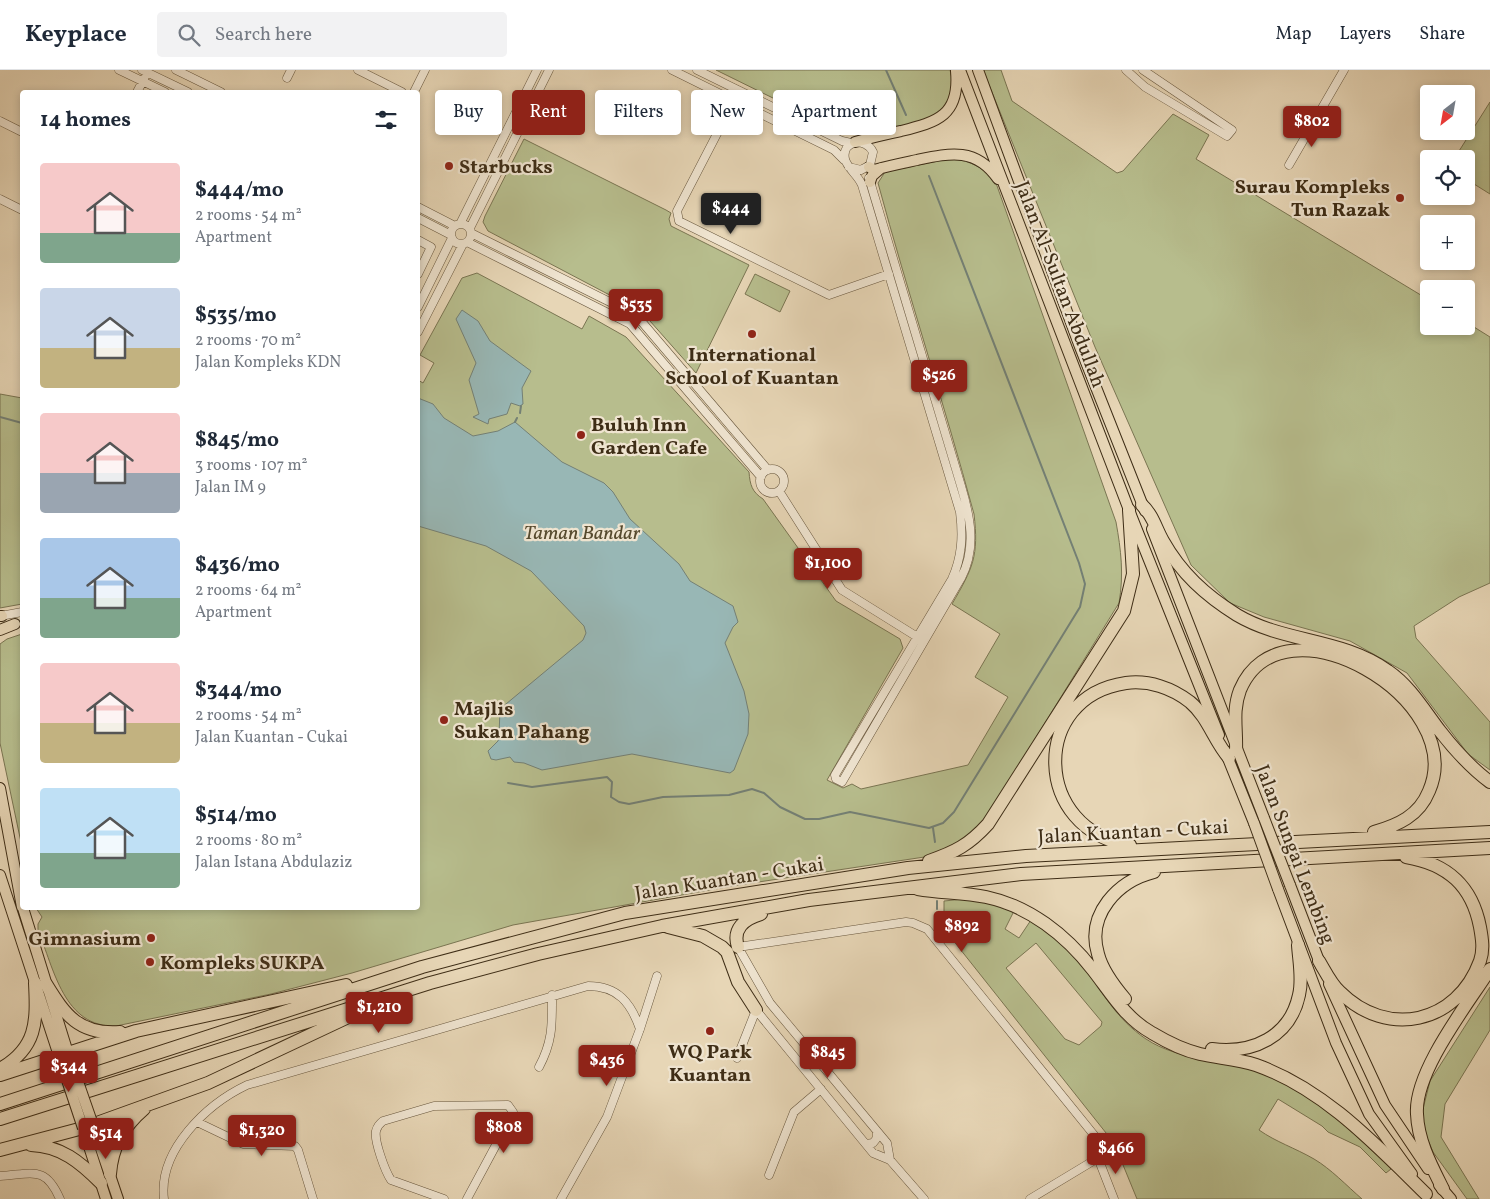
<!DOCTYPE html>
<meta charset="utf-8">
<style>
:root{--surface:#fff;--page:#f2f2f3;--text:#1f2937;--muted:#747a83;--line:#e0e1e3;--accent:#8f2418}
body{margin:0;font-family:Vollkorn,serif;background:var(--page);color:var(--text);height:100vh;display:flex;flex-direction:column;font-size:19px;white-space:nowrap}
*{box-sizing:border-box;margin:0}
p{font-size:16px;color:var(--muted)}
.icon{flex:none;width:28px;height:28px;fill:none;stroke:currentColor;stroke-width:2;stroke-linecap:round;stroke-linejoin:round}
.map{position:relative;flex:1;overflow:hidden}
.drawer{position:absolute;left:20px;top:20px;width:400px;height:820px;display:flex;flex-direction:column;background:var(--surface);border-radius:5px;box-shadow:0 2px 8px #0003}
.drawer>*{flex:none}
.guide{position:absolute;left:435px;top:20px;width:475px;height:45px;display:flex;gap:10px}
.needle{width:32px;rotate:211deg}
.controls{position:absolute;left:1420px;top:15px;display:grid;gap:10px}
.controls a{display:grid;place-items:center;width:55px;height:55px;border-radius:5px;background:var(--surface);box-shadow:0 2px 8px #0003;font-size:25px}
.price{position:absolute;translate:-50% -42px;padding:0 11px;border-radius:5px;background:var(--accent);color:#fff;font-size:16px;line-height:32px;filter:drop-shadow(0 1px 2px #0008)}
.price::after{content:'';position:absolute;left:50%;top:30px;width:15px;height:11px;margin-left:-8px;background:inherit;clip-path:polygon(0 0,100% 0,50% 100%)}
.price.current{background:#222;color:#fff}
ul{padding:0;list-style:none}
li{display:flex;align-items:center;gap:15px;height:125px;padding:0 20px}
li span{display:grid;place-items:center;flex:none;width:140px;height:100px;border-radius:5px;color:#555}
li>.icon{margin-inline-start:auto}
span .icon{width:60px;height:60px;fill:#fffc;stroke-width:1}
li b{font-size:21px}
h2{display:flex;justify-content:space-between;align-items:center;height:60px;padding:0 20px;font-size:21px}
.chip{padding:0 18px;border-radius:5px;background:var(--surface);box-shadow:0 2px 8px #0003;font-size:18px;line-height:45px}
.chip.current{background:var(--accent);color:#fff}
header{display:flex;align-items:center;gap:30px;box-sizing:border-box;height:70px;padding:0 25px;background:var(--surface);border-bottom:1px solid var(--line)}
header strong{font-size:24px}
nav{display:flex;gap:28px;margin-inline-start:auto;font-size:18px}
.search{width:350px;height:45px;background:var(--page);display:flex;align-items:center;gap:12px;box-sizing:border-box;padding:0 18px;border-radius:5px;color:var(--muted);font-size:19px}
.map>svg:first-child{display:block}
.green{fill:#b7bd8d;stroke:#7a7552;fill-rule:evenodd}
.water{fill:#98b7b5;stroke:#748075}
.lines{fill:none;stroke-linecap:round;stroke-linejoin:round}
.stream{stroke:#748075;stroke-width:2}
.minor-casing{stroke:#68573e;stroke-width:9}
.major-casing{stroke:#3e2d16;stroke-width:12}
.highway-casing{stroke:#3e2d16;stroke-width:14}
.minor{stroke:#efe4d0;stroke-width:8}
.major{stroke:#e7d6b6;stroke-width:10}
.highway{stroke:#e7d6b6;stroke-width:12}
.major-bridge-casing{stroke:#3e2d16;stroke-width:12;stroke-linecap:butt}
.major-bridge{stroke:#e7d6b6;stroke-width:10}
.poi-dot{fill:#8f2418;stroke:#efe4d0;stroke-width:2}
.labels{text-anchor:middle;stroke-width:4.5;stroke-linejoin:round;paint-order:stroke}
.poi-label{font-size:20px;font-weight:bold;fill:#3e2d16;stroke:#efe4d0;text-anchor:start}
.street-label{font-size:20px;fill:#3e2d16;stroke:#efe4d0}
.park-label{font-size:20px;font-style:italic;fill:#564a2e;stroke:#efe4d0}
</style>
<header>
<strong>Keyplace</strong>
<div class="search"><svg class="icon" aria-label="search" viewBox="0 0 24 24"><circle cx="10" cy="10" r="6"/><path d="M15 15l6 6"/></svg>Search here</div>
<nav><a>Map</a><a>Layers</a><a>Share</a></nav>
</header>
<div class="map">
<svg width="1490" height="1129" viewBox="0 0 1490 1129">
<rect width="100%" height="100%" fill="#e7d6b6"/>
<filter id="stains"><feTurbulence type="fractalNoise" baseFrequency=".004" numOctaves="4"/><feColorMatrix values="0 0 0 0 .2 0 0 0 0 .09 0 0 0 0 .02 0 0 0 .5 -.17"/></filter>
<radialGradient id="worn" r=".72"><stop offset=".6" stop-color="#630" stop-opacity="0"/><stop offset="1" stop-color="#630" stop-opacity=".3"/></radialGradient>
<path class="green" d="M716 0H950L953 13 950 27 943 40 932 50 866 64H846Z
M983 0H1001L1012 31 1117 103 1123 101 1173 44 1209 65 1196 89 1429 230V256H1466V252L1490 267V513L1459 527 1414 556 1416 568 1490 652V700L1468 684 1407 603 1350 571 1264 547 1230 533 1191 495 1095 277Z
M1490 32V124L1466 109V89H1454Z
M524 69 666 140 671 143 669 149 671 156 749 195 696 303 642 242 488 161 483 152 485 146Z
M952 88C971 92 985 97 996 113L1116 452C1121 480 1124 504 1119 533L985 750 959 774 931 786 732 816 513 855 352 903 271 924 116 956C64 958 54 899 38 860V854L42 847 36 838H418V310L423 313 434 293 420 285 462 208 477 203 582 259 589 246 626 267 749 402C750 415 752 422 763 429L836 531 900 569 903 578 827 710 843 718 852 714 861 719 968 695 1008 627 975 607 1000 564 952 534C973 498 979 486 974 444 944 333 908 224 878 113L885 102Z
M755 204 790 221 780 242 745 224Z
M0 324 22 328V534L0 538Z
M22 564V777L0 673V574L7 569Z
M964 829 985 831 1014 841 1005 859 1019 868 1031 850C1049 864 1067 877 1082 895 1103 922 1116 949 1146 969 1179 991 1221 988 1258 1002 1311 1021 1351 1060 1391 1099L1386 1103 1360 1077 1328 1062 1322 1056 1278 1029 1259 1060C1276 1072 1295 1078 1314 1089 1331 1099 1347 1116 1362 1129H1137L1114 1073 937 850 944 841V831ZM1036 873 1102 952 1101 956 1079 975 1065 969 1006 898Z
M1490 917V960L1445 1034 1441 1067 1479 1129H1467L1433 1082 1425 1063 1422 1043 1430 1011Z"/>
<path class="water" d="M462 240 478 251 490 271 531 301 522 318 523 334 520 336 511 333 507 344 489 349 488 354 473 347 479 344 469 310 476 293 456 249Z
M418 328 433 334 444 348 473 366 498 361 515 352 562 392 604 413 613 422 630 449 679 494 690 511 733 536 738 552 733 557 725 573 744 621 749 644 748 664 734 700 730 703 632 684 542 700 524 693 514 692 510 687 496 690 491 689 488 681 498 671 499 666 500 639 583 570 586 563 584 556 531 501 486 476 418 456Z"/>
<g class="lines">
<path class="stream" d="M886 0 906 45
M520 343 521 336
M0 347 22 353
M515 352 517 348
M508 713 532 717 607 707 612 712 611 727 619 732 629 734 663 727 729 725 752 719 764 723 780 737 805 749H819L850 742 929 758 943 753 954 742 1080 537 1085 514 1079 493 929 106
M933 758 935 772
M937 831V839"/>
<g class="minor-casing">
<path id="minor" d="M119 0 165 22
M142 0 188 22
M176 0 221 22
M358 0 402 22
M672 0 834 80 844 90
M697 0 842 71 851 73
M1126 0 1145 17 1227 66 1232 60 1143 0
M287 8 291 0
M137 22 144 9
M414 22 425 0
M734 31 677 141 679 151 829 225 889 204
M0 51 22 62
M1289 95 1344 0
M849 97 861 100 870 95 873 82C866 67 841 70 845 89 847 98 858 105 862 115L960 442C963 466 962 487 952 509L835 705 836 709 842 712 961 508C977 478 970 446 961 416L869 108
M0 129 22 140
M418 137 455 156
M418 148 451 165
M460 154 537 0
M451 164a10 10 0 1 1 20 0a10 10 0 1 1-20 0Z
M470 158 549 0
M471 163 636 245 768 400
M418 170 431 177 418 204
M467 172 630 254 761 407
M418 237 452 168
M418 262 463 174
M760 411a12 12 0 1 1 24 0a12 12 0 1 1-24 0Z
M779 421 842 520 919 568
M0 546 22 542
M737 988 756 940 873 1083 890 1090 924 1129
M539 997C553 971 552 954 552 925
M197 1052 243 1074 295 1076 298 1080 313 1129
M866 1074 873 1073 877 1068V1063
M890 1090 887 1073 770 933 738 877 906 852 913 853 927 859 1107 1081
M769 1105 794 1042 821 1019
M0 1106C33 1104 45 1095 60 1129
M164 1129C158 1080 207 1034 247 1015L588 916C618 916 631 933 640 959
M444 1129 391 1110C385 1101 374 1071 376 1061 377 1057 379 1054 383 1051L434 1036 508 1035 513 1042 511 1047 467 1129
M561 1129 607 1047 640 959 657 906
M1030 1129 1098 1088 1114 1129"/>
</g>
<g class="major-casing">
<path id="major" d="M960 0 1129 440 1219 665
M978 0 1080 277 1145 441
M855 72C870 68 886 64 901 61 938 52 960 45 956 1
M869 97 874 100C888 96 903 93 917 90 950 83 976 77 998 109
M870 112 872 106 881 98
M1152 459 1264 748
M0 546H2
M0 560 15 554
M1225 681 1254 753
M0 718 22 837
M0 805 59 986
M1290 815 1321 896
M1278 819 1336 973 1369 1044 1412 1104
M23 838 68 983
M1329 914 1385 1035 1428 1099
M93 1055 118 1129
M83 1058 106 1129
M1439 1115 1451 1129"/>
</g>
<g class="highway-casing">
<path id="highway" d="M1142 435C1153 445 1156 459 1163 471 1181 503 1205 525 1237 545 1284 573 1343 568 1388 601 1410 616 1424 640 1440 661 1454 679 1471 698 1490 712
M1236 680C1237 659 1232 641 1240 620 1282 520 1469 630 1429 721 1419 746 1398 755 1374 762
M1130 775C1033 761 1029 627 1126 613 1149 610 1172 618 1190 632 1208 647 1214 671 1229 688
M929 791C955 782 969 775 988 754L1124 541 1133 504 1129 440
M918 819C940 823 964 822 986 827 1029 836 1066 865 1093 900 1111 923 1125 948 1152 963 1167 972 1183 980 1200 984 1218 988 1238 989 1256 995 1324 1019 1375 1074 1426 1124
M668 857 703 866 722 877 727 882 738 912 756 940
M738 877C732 859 744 849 761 844
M1319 891C1325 901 1331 914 1340 922 1387 969 1457 954 1480 891 1484 880 1482 868 1480 857 1472 816 1448 794 1406 787
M46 914C65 945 79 965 120 962
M1125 929C1114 916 1102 900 1098 884 1086 844 1118 811 1154 802
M1212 979C1253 984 1290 967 1299 925 1303 909 1299 891 1298 875
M0 999C37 978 37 952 35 913
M0 1005 136 961 346 915
M0 1034 422 897 625 843 908 798 1026 786 1490 762
M0 1049 430 913 538 884 662 856 809 830 1021 804 1490 778
M31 1075C61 1076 80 1092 101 1113
M0 1080 83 1058 208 1013 361 941
M110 1104C112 1077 123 1057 144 1039
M1443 1119C1431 1095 1418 1071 1417 1044 1414 1002 1467 935 1490 899"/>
</g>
<use href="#minor" class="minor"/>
<use href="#major" class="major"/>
<use href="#highway" class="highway"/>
<g class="major-bridge-casing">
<path id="major-bridge" d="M1264 748 1290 815
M1254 753 1278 819
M68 983 93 1055
M59 986 83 1058"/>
</g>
<use href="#major-bridge" class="major-bridge"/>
</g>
<g class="poi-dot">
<circle cx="449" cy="96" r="5"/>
<circle cx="1400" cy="128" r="5"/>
<circle cx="752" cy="264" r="5"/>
<circle cx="581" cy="365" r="5"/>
<circle cx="444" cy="650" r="5"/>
<circle cx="151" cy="868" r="5"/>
<circle cx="150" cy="892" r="5"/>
<circle cx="710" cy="961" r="5"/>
</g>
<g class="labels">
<g class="poi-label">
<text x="459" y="103">Starbucks</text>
<text x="1390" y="123" text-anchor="end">Surau Kompleks<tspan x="1390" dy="23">Tun Razak</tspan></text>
<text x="752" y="291" text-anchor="middle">International<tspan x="752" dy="23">School of Kuantan</tspan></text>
<text x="591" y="361">Buluh Inn<tspan x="591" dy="23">Garden Cafe</tspan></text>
<text x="454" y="645">Majlis<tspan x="454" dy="23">Sukan Pahang</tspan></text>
<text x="141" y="875" text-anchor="end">Gimnasium</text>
<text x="160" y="899">Kompleks SUKPA</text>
<text x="710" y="988" text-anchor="middle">WQ Park<tspan x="710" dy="23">Kuantan</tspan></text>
</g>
<g class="street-label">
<text transform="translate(1061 214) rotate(69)" y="7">Jalan Al-Sultan Abdullah</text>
<text transform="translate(1133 761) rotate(-3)" y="7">Jalan Kuantan - Cukai</text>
<text transform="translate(1296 784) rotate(69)" y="7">Jalan Sungai Lembing</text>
<text transform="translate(729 808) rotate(-9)" y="7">Jalan Kuantan - Cukai</text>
</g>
<g class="park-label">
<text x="582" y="469">Taman Bandar</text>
</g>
</g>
<rect width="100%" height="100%" filter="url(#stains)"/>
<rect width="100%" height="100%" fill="url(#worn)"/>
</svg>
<div class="controls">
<a><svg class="needle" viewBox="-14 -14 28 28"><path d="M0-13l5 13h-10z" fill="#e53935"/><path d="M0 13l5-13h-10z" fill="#747a83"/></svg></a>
<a><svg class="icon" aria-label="locate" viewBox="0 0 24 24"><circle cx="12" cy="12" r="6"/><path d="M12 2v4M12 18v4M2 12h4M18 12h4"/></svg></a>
<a>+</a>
<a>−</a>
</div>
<b class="price" style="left:1312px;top:78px">$802</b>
<b class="price current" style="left:731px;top:165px">$444</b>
<b class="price" style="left:636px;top:261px">$535</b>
<b class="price" style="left:939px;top:332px">$526</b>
<b class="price" style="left:828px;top:520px">$1,100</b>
<b class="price" style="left:962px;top:883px">$892</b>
<b class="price" style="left:379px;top:964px">$1,210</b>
<b class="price" style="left:828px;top:1009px">$845</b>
<b class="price" style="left:607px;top:1017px">$436</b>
<b class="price" style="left:69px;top:1023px">$344</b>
<b class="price" style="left:504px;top:1084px">$808</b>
<b class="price" style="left:262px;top:1087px">$1,320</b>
<b class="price" style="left:106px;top:1090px">$514</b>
<b class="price" style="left:1116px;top:1105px">$466</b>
<div class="guide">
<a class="chip">Buy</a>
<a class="chip current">Rent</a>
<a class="chip">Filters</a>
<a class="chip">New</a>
<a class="chip">Apartment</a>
</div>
<section class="drawer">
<h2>14 homes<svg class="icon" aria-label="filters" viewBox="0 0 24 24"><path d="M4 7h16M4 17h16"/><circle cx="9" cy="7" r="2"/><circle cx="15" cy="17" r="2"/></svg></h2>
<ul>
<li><span style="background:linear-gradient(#f6c9c9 70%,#7fa58c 0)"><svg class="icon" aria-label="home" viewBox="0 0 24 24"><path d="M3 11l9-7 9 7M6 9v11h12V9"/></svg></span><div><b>$444/mo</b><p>2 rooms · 54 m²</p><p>Apartment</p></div></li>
<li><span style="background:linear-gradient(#c9d6e8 60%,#c2b280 0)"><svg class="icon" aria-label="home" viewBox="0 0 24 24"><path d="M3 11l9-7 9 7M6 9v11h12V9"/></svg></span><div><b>$535/mo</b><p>2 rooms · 70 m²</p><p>Jalan Kompleks KDN</p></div></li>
<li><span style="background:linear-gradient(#f6c9c9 60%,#9aa5b1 0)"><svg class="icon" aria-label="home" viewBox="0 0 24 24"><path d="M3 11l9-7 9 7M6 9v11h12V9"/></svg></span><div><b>$845/mo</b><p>3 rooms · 107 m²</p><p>Jalan IM 9</p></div></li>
<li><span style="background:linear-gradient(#a9c7e8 60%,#7fa58c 0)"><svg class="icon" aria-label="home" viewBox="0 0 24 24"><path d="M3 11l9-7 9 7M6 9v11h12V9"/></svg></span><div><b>$436/mo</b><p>2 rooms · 64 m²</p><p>Apartment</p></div></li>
<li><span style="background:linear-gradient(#f6c9c9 60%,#c2b280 0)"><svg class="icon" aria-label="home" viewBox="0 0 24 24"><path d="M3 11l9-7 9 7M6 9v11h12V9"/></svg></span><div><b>$344/mo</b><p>2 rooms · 54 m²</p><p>Jalan Kuantan - Cukai</p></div></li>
<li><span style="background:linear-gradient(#bfe0f5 65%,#7fa58c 0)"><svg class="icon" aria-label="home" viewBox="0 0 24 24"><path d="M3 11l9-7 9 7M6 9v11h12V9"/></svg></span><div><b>$514/mo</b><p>2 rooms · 80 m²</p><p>Jalan Istana Abdulaziz</p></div></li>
</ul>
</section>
</div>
